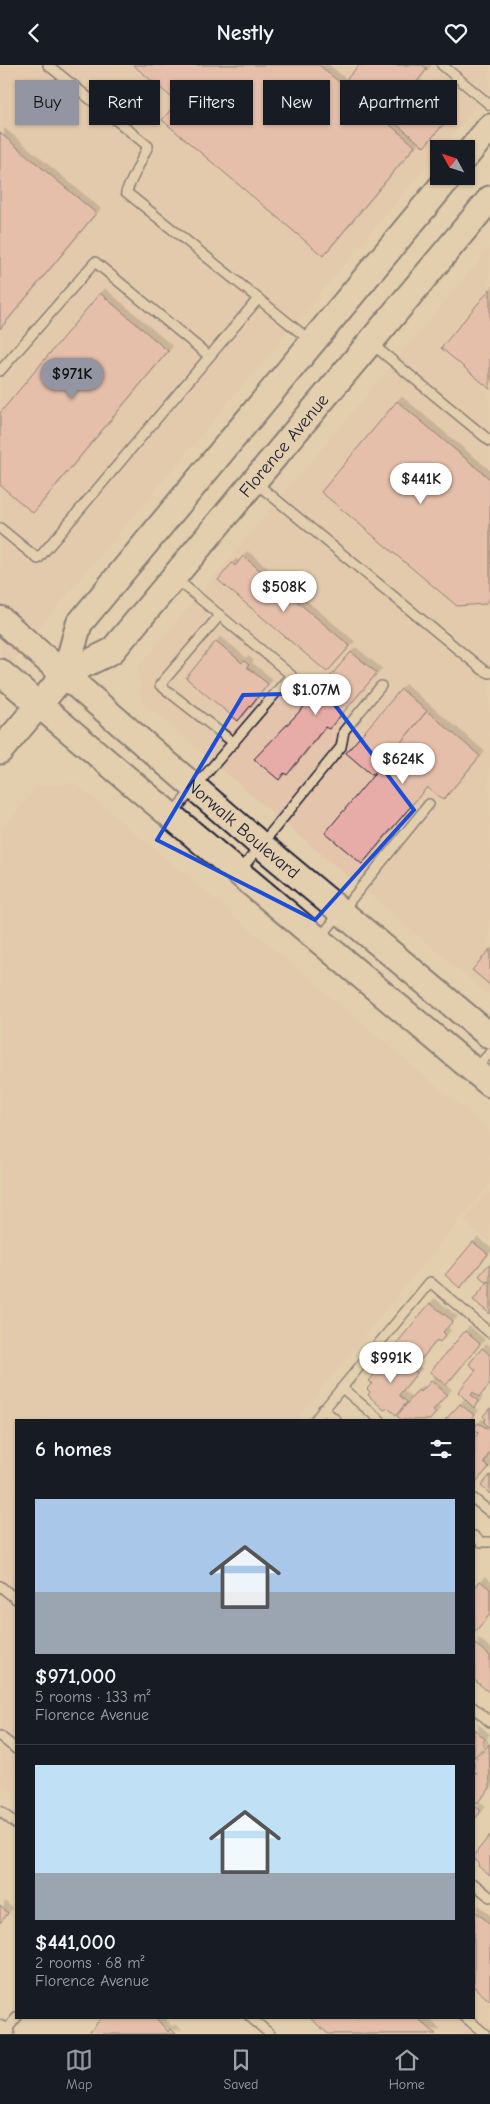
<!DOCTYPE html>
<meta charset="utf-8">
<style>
:root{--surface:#171b24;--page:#242831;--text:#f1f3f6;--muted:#9ea1a6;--line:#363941;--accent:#9495a2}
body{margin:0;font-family:"Comic Neue",sans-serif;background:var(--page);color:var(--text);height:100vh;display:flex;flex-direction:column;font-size:19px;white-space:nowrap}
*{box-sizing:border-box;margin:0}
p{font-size:16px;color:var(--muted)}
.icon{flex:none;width:28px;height:28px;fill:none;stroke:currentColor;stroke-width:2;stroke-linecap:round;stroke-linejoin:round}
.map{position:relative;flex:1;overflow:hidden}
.details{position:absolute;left:15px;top:1354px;width:460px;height:600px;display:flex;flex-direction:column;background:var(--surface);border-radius:0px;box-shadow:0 1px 4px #0004}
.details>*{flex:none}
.guide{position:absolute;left:15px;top:15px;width:460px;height:45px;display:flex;gap:10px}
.needle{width:32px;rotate:310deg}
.tools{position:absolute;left:430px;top:75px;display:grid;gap:10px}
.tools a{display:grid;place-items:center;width:45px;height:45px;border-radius:0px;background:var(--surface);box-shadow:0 1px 4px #0004;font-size:25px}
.price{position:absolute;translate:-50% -42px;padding:0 11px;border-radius:18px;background:#fff;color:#222;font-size:16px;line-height:32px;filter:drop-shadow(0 1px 2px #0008)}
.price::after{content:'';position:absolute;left:50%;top:30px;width:15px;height:11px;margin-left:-8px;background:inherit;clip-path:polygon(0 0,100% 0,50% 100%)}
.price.active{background:var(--accent);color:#111}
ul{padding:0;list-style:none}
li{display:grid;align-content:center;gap:10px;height:265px;padding:0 20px}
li+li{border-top:1px solid var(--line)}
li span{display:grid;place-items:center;height:155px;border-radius:0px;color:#555}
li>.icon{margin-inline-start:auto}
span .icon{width:90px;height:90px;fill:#fffc;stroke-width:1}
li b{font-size:21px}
h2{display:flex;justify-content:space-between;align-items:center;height:60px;padding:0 20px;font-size:21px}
.pill{padding:0 18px;border-radius:0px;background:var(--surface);box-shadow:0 1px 4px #0004;font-size:18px;line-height:45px}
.pill.active{background:var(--accent);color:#111}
header{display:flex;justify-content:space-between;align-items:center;height:65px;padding:0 20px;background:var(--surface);font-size:22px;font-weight:800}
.tabs{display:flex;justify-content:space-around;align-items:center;height:70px;border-top:1px solid var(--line);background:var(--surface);font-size:14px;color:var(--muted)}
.tabs a{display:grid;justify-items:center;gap:2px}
.tabs .active{color:var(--accent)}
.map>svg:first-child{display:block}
.built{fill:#e4c4ab}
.building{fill:#e7aca7;stroke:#22223b;filter:url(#shadow)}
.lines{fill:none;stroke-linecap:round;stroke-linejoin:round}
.lane-casing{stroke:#22223b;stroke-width:12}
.street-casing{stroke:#22223b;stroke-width:21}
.secondary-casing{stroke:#22223b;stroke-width:29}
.lane{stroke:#e3cfad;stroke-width:9}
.street{stroke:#e3cfad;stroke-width:18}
.secondary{stroke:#e3cfad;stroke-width:25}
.marked{fill:none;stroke:#1d4ed8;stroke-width:4;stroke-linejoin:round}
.labels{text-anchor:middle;stroke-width:4;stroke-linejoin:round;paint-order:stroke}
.street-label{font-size:18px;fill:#22223b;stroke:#e3cfad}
</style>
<header><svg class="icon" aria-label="back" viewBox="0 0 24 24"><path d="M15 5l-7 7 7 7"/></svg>Nestly<svg class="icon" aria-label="heart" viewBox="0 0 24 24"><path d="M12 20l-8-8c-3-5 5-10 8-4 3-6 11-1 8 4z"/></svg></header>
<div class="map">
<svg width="490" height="1969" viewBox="0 0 490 1969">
<defs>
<filter id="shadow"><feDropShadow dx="4.5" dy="-4.5" stdDeviation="0" flood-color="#0004"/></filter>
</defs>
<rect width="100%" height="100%" fill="#e3cfad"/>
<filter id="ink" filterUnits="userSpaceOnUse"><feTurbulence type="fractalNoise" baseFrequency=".02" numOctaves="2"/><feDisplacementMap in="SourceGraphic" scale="10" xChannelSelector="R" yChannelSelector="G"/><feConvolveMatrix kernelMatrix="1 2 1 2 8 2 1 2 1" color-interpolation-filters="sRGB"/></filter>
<g filter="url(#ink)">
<path class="built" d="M0 0H490V26L442 84H439V87L0 611Z
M490 182V932L141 636 138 602Z
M75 717 490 1065V1119L296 1355H16V1729L0 1715V765L39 720Z
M490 1123V1178L463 1157Z
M474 1834 490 1848V1969H327L307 1953 474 1952Z"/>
<path class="building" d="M133 0H319L415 81 323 191 162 55 177 37Z
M359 0H422L427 4 415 19 451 50 424 82 345 16Z
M0 68 96 148 0 264Z
M490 224V324L441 283Z
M100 228 168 286 33 448 0 420V348Z
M397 336 490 414V533L485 539 457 541 321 427Z
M243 491 350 581 327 607 218 515 232 498 235 501Z
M216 576 242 598 244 596 249 600 247 602 268 619 238 656 186 613Z
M351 587 377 608 329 664 325 662 287 710 284 708 279 715 254 694 303 643Z
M401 624 427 646 373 711 346 688Z
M427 646 480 691 443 735 427 722 362 799 325 768Z
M490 884V920L472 905Z
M473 1177 488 1189 460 1223 445 1210Z
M488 1200 490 1201V1249L473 1235 489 1216 486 1217 479 1211Z
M430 1238 453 1256 443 1267 446 1270 440 1277 437 1275 418 1298 416 1296 414 1299 408 1294 411 1291 396 1279Z
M465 1266 480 1279 446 1320 430 1307Z
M482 1283 490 1290V1319L479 1332 473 1327 471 1330 478 1336 474 1343 458 1327 476 1305 469 1299Z
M392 1288 417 1308 399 1330 407 1337 396 1350 388 1343 384 1345 368 1330 370 1327 367 1324 372 1318 369 1316Z
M431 1316 447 1329 433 1345 436 1347 430 1355H402L397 1351 418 1325 421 1327Z
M460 1339 474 1350 470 1355H445Z
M490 1343V1363L484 1357 486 1354 483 1351Z
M478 1358 490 1365V1386L484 1398 489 1402 476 1417 474 1416V1373L478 1368 474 1363Z
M490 1410V1429L481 1421Z
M480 1516 490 1524V1549L474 1568V1524Z
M474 1578 490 1591V1628L474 1615Z
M474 1664 485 1674 482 1678 484 1682 474 1693Z
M489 1679 490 1723 477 1738 474 1735V1712L477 1709 474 1706V1697Z
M474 1740 481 1746 474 1755Z
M490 1770V1811L478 1801 479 1798 474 1794V1790Z
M0 1841 8 1848 0 1858Z
M474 1845 490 1859V1936L474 1922Z
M102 1952H155L168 1967 170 1964 177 1969H88Z
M309 1952H416L436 1969H328Z"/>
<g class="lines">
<g class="lane-casing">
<path id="lane" d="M48 0 148 81 126 127 312 277
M442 0 490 40
M372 279 490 376
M0 306 95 197 209 291
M256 418 483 605 490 608
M0 463 38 494 258 234
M220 550 160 620 234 678
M171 750 291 610 174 512
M239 807 341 682 344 666 381 621
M319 874 429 739
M474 1005 490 988
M342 1323 380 1355
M323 1344 336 1355
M315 1355 430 1217 490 1268
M474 1434 490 1447
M474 1471 481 1477H490
M0 1521 16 1534
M474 1643 490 1657
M0 1671 16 1684
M0 1746 16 1759
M474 1819 490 1832
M250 1952 270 1969
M465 1952 485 1969
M4 1968 17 1952"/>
</g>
<g class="street-casing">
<path id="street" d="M0 1965 5 1969"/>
</g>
<g class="secondary-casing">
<g id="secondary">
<path d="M466 91 490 62"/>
<path id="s1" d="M0 554 261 780 490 971"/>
<path d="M0 607 490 1019"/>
<path d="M65 609 79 559 450 111"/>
<path id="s2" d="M0 686 65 609 112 586 490 134"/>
</g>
</g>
<use href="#lane" class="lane"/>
<use href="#street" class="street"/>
<use href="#secondary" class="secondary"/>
</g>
</g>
<path d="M0 0H490V1969H0ZM326 628 414 745 315 855 157 775 243 630Z" fill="#e3cfad" fill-opacity=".55" fill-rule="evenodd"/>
<path class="marked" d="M326 628 414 745 315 855 157 775 243 630Z"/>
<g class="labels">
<g class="street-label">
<text dy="6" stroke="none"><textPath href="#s2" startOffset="421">Florence Avenue</textPath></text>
<text dy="6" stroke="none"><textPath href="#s1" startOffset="321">Norwalk Boulevard</textPath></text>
</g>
</g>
</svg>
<div class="tools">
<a><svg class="needle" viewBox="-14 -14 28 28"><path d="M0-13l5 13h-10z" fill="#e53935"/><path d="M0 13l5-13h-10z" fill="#9ea1a6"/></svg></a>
</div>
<b class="price active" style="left:72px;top:335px">$971K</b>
<b class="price" style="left:421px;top:440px">$441K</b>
<b class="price" style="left:284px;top:548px">$508K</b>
<b class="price" style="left:316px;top:651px">$1.07M</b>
<b class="price" style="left:403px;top:720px">$624K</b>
<b class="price" style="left:391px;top:1319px">$991K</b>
<div class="guide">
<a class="pill active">Buy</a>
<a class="pill">Rent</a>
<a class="pill">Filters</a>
<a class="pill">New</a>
<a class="pill">Apartment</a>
</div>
<section class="details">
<h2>6 homes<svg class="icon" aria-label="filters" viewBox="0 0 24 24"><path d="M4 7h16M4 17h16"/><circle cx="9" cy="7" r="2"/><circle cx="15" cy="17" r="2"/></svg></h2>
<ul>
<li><span style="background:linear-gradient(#a9c7e8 60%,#9aa5b1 0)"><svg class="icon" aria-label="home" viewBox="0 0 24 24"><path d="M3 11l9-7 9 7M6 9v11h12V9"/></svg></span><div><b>$971,000</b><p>5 rooms · 133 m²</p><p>Florence Avenue</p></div></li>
<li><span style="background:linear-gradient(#bfe0f5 70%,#9aa5b1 0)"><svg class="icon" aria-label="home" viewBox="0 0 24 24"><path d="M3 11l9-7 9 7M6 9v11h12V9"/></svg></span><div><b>$441,000</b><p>2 rooms · 68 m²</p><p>Florence Avenue</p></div></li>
</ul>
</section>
</div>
<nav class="tabs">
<a class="active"><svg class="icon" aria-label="map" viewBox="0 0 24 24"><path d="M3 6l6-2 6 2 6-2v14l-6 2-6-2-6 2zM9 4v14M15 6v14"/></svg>Map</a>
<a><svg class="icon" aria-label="saved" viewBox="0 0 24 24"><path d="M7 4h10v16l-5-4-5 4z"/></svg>Saved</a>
<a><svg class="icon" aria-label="home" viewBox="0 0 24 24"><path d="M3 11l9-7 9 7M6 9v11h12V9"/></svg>Home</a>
</nav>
